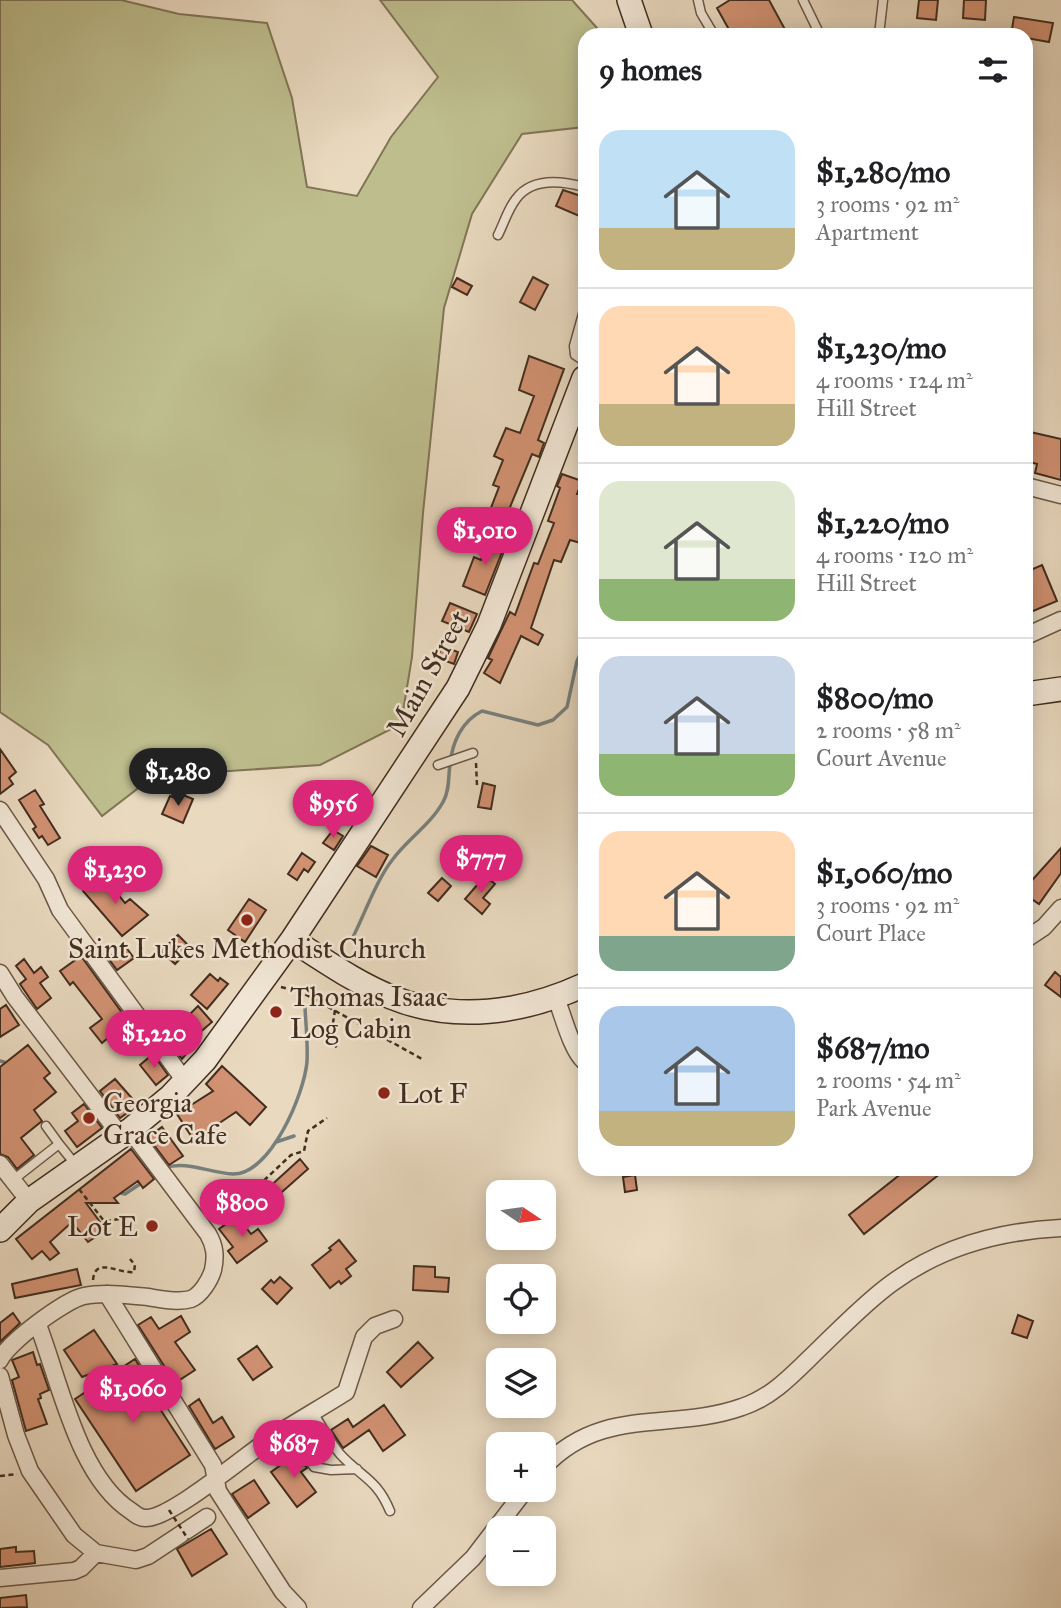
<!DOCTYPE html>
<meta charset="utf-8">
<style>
:root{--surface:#fff;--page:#f2f2f2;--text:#202124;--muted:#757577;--line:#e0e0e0;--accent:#db2777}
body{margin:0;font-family:"IM FELL Great Primer",serif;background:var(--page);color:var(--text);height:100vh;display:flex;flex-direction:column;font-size:26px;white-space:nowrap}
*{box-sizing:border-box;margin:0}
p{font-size:23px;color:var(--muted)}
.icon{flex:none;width:38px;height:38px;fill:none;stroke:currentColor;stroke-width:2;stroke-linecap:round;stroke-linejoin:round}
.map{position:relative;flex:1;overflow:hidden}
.drawer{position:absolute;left:578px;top:28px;width:455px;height:1148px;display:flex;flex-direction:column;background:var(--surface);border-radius:21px;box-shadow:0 4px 18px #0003}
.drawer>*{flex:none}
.needle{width:46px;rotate:103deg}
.fabs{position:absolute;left:486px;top:1180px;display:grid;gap:14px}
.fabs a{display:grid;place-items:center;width:70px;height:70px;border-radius:14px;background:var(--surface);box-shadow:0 4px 18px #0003;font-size:35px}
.price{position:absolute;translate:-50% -60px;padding:0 16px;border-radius:24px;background:var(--accent);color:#fff;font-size:23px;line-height:46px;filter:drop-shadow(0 2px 4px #0008)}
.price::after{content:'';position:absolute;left:50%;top:42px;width:21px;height:16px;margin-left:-10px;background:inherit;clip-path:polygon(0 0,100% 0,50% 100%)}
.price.current{background:#222;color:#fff}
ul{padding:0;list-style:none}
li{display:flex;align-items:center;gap:21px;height:175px;padding:0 21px}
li+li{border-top:2px solid var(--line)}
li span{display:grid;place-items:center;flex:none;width:196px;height:140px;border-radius:21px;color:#555}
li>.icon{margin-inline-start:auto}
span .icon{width:84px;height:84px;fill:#fffc;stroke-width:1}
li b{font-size:30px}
h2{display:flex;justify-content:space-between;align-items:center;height:84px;padding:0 21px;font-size:30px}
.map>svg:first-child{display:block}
.green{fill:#bebd8d;stroke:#807556;stroke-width:2}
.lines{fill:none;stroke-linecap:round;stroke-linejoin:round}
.stream{stroke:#78807d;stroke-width:3.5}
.building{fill:#d29273;stroke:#422d1f;stroke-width:2}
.lane-casing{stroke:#6c5847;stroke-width:11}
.street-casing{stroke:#6c5847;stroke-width:19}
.secondary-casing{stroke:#422d1f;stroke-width:26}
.path{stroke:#422d1f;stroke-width:2.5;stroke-dasharray:5 3.5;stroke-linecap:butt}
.lane{stroke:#f1e6d5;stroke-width:8}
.street{stroke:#f1e6d5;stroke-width:16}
.secondary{stroke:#f1e6d5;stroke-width:23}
.path-bridge{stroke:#422d1f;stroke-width:2.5;stroke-dasharray:5 3.5;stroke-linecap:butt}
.poi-dot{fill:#8f2418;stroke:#f1e6d5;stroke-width:2.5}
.labels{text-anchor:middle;stroke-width:5;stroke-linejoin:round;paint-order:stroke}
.street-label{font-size:28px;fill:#422d1f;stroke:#f1e6d5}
.poi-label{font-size:28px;fill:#422d1f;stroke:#f1e6d5;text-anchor:start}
</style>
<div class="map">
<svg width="1061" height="1608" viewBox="0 0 1061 1608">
<rect width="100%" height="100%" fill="#e9d9bf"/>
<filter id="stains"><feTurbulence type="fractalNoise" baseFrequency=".00286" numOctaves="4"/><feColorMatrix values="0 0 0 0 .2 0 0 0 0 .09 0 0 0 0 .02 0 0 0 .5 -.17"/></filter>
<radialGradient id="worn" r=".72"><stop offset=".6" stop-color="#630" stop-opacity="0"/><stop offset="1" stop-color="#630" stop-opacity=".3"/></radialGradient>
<path class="green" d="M0 0H121L179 14 267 23 292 98 307 187 357 196 391 137 438 77 380 0H572L597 28 598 35H584V127L522 134 472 214 444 308 423 513 412 657 401 724 320 765 154 776 102 816 48 745 0 712Z"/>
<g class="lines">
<path class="stream" d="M353 937C365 913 377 879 393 859 408 839 431 824 443 802 450 790 448 777 450 765 452 742 462 721 482 711L538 725 553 720 567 707 577 661 584 646
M0 1061 4 1062
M276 1142 294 1136
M164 1168C187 1160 209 1173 233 1174 271 1174 304 1094 307 1062 308 1045 306 1026 305 1008
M117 1192 125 1194 143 1182"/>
</g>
<path class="building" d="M730 0H769L788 35H732L717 8Z
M919 0H938L936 20 917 18Z
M964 0H986L985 20 963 18Z
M1014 17 1053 23 1049 42 1026 38V35H1011Z
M563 190 584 197V218L556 206Z
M533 277 548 285 535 310 520 302Z
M457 278 472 286 467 295 452 287Z
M529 356 564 369 538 440 544 443 539 457 532 454 503 524 487 518 499 487 493 485 503 460 494 456 506 428 520 433 534 396 519 390Z
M1026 431 1061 439V480L1035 473 1037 464 1026 461Z
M562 474 582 481 577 494 584 495V544L570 540 561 562 554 560 531 628 543 635 538 645 521 636 500 683 484 673 492 660 488 658 506 620 510 612 515 615 534 563 538 564 554 523 548 521 560 488 557 486Z
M489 536 506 542 485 595 463 586 474 557 481 560Z
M1042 565 1057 601 1026 614V572Z
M450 603 477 614 469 632 442 621Z
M442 646 458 652 454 664 437 658Z
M0 749 16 772 9 778 13 784 0 794Z
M483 783 495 786 491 809 478 807Z
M35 790 44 804 40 806 60 838 48 845 42 836 39 838 33 829 36 827 19 800Z
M183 795 193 799 183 823 162 814 170 796 181 800Z
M333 830 343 836 334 850 323 843Z
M371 846 388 855 376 877 357 866Z
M1061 848V873L1039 904 1026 895V887Z
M302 853 315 862 308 872 304 869 297 880 288 874Z
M103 875 125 903 130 899 148 915 122 936 83 891Z
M485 876 495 884 483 898 490 904 482 914 465 899Z
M442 878 451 886 438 901 428 893Z
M249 899 266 910 245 942 228 930Z
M178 935 191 948 175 964 161 951Z
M125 946 134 958 117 970 108 958Z
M81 956 128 1021 102 1043 90 1028 102 1019 73 982 70 985 60 971Z
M24 959 34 973 41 967 48 977 40 983 51 998 37 1009 20 984 26 979 16 966Z
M1055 972 1061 977V997L1045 985Z
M210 974 218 981 220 978 228 984 207 1009 191 995Z
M6 1005 19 1025 0 1037V1009Z
M198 1006 212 1022 188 1043 191 1048 182 1059 166 1038 194 1019 190 1014Z
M28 1045 50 1073 44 1078 56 1092 34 1110 42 1121 21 1138 34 1155 17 1169 8 1157 0 1154V1067Z
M153 1054 168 1075 156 1085 140 1065Z
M222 1066 266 1107 250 1125 236 1112 206 1132 207 1134 195 1142 177 1114 213 1091 206 1084Z
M115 1079 138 1105 120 1118 100 1091Z
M84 1104 102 1128 77 1147 65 1131 78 1121 72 1113Z
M162 1127 183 1156 169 1165 148 1137Z
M131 1149 154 1179 143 1188 138 1181 114 1198 118 1203H86L106 1230 88 1242 72 1222 50 1242 59 1253 50 1260 42 1251 32 1259 16 1239Z
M300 1159 308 1169 274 1199 266 1190Z
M907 1169H946L864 1234 849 1215Z
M635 1175 637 1190 625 1192 623 1177Z
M237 1216 251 1234 258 1229 267 1241 237 1263 228 1251 233 1247 219 1229Z
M339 1240 356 1261 346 1269 351 1276 341 1284 339 1281 330 1288 312 1265 331 1250 329 1248Z
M414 1266 435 1267V1277L449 1278 448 1292 413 1290Z
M77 1269 81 1285 15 1298 12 1284Z
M280 1277 292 1288 277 1304 262 1289 271 1280 274 1283Z
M13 1313 20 1323 0 1342V1323Z
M1018 1315 1033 1321 1027 1338 1012 1333Z
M181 1316 190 1332 175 1342 195 1370 178 1381 171 1370 168 1372 138 1325 151 1317 159 1329Z
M94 1330 117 1364 82 1377 64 1350Z
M418 1342 433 1358 401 1387 387 1372Z
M257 1346 272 1367 253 1380 238 1359Z
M33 1352 37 1365 40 1364 49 1390 40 1394 41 1398 38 1399 47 1424 26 1431 12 1380 19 1377 12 1360Z
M135 1359 164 1407 160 1409 190 1455 136 1491 75 1399Z
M199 1399 213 1423 222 1417 234 1437 215 1449 189 1406Z
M384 1405 405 1435 383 1451 369 1430 343 1448 331 1430 348 1419 353 1427Z
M318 1435 331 1453 318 1461 305 1443Z
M296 1454 307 1468 301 1472 316 1492 297 1507 271 1472Z
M254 1480 269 1503 248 1518 232 1494Z
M211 1529 227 1554 192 1576 177 1549Z
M16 1547V1552L34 1551 35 1563 0 1567V1549Z
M26 1595 27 1607 0 1608V1598Z"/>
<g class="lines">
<g class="lane-casing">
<path id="lane" d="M698 0 701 13 714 35
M803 0 820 35
M879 35 883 0
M498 235C504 223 508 209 516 199 532 177 562 181 584 187
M584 310 574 346 575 355 584 361
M438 765 473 753
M46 1126 59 1144
M13 1180 59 1144 75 1164
M313 1413C322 1426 330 1442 340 1454 361 1477 377 1479 390 1511
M286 1428 314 1467 331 1470 357 1469"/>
</g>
<g class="street-casing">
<path id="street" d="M1026 486 1061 495
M1026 636 1061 620
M0 810 46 879 60 910 185 1081
M1026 939 1044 927 1061 908
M0 973 15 997 121 1136
M556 998C563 1015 571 1049 584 1061
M0 1164 29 1201
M107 1294 213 1465 218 1491 283 1592 298 1608
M38 1325C60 1382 78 1477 131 1511 136 1515 140 1518 145 1518 170 1520 249 1452 274 1436 298 1421 322 1407 346 1392L364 1337 375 1326 394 1319
M0 1360C7 1343 65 1300 84 1296 104 1292 128 1295 148 1297 161 1299 178 1303 191 1299 201 1295 210 1280 213 1270 216 1256 215 1246 208 1234L130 1130
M0 1376 16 1435 30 1471 74 1535 96 1553 136 1560 148 1556 207 1517
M544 1467C602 1405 672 1432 742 1407 774 1397 798 1369 821 1347 844 1325 867 1301 892 1283 941 1247 1001 1231 1061 1228
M0 1578 74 1571 81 1568 96 1553
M421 1608 473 1558 526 1489"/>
</g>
<g class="secondary-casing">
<path id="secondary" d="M629 0 641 35
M1026 694 1061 689
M292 940C324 960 356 983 391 997 455 1023 523 1013 584 985
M0 1230 29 1201 130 1130 171 1096 205 1060 292 940 458 688 489 625 584 378"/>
</g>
<path class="path" d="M476 763 477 786
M281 987 303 993 422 1059
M335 1010 331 1036 337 1049
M79 1189 104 1221 128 1218
M201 1203 244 1189 257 1187 291 1155 304 1151 308 1131 327 1118
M93 1280C95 1256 119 1274 134 1272L135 1265 130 1259
M0 1476 17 1474"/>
<use href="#lane" class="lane"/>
<use href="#street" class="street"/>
<use href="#secondary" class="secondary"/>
<path class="path-bridge" d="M169 1510 188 1539"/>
</g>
<g class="poi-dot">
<circle cx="247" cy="920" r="7"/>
<circle cx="276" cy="1012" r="7"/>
<circle cx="384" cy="1093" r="7"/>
<circle cx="89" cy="1118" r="7"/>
<circle cx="152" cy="1226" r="7"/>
</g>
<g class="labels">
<g class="street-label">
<text transform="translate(427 673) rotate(-61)" y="10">Main Street</text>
</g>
<g class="poi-label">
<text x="247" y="958" text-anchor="middle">Saint Lukes Methodist Church</text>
<text x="290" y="1006">Thomas Isaac<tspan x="290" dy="32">Log Cabin</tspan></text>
<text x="398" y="1103">Lot F</text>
<text x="103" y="1112">Georgia<tspan x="103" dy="32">Grace Cafe</tspan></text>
<text x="138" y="1236" text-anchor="end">Lot E</text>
</g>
</g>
<rect width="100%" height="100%" filter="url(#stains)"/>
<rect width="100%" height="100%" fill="url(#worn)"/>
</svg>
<div class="fabs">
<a><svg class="needle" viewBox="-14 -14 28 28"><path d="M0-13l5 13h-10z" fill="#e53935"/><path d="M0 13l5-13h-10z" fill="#757577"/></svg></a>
<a><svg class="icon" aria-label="locate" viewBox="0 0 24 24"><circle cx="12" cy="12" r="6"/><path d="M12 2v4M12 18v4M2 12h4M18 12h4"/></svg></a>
<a><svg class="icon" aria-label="layers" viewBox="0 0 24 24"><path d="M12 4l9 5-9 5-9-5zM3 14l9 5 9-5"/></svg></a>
<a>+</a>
<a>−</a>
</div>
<b class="price" style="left:485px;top:567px">$1,010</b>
<b class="price current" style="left:178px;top:808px">$1,280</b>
<b class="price" style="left:333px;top:840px">$956</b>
<b class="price" style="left:481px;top:895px">$777</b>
<b class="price" style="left:115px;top:906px">$1,230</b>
<b class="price" style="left:154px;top:1070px">$1,220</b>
<b class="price" style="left:242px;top:1239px">$800</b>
<b class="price" style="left:133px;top:1425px">$1,060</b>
<b class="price" style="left:294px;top:1480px">$687</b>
<section class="drawer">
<h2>9 homes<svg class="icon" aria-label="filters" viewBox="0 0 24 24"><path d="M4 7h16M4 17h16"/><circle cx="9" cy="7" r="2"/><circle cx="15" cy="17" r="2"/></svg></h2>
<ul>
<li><span style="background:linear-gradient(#bfe0f5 70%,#c2b280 0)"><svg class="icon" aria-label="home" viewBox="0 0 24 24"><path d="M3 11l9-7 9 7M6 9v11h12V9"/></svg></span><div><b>$1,280/mo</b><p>3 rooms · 92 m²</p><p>Apartment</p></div></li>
<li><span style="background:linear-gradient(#ffd9b3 70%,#c2b280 0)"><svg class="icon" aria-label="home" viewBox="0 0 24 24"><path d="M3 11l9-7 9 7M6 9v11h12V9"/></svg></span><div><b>$1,230/mo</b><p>4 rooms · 124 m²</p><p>Hill Street</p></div></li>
<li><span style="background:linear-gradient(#dfe7d0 70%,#8fb573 0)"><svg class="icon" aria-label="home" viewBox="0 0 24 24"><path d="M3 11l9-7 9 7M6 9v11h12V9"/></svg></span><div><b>$1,220/mo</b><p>4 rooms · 120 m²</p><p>Hill Street</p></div></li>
<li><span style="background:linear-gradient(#c9d6e8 70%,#8fb573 0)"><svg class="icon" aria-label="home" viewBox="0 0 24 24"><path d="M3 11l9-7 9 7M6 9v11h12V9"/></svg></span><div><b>$800/mo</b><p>2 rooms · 58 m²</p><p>Court Avenue</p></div></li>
<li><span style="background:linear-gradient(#ffd9b3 75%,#7fa58c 0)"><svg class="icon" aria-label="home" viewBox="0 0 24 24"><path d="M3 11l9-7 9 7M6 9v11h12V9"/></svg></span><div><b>$1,060/mo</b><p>3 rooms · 92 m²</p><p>Court Place</p></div></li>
<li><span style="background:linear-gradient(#a9c7e8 75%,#c2b280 0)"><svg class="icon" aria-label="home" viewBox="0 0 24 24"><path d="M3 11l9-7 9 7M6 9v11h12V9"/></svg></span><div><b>$687/mo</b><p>2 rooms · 54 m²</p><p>Park Avenue</p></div></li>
</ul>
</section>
</div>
